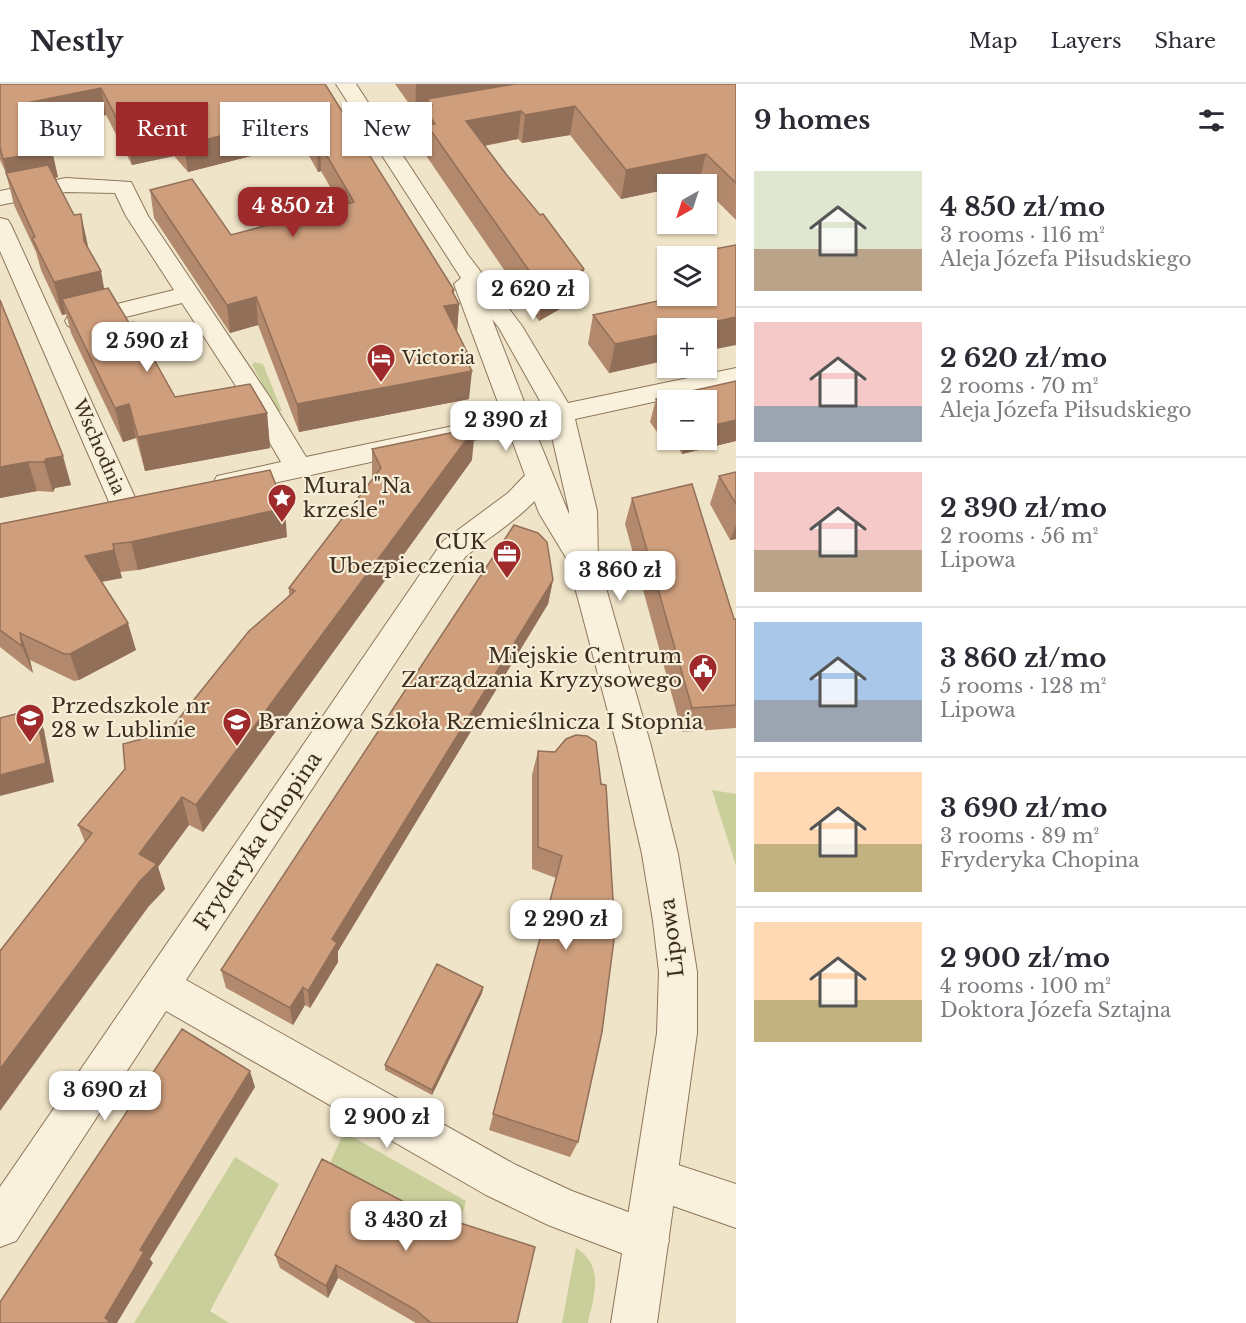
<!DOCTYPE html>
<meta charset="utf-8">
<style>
:root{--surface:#fff;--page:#f2f2f3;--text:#2b2b33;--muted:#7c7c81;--line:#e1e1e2;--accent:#9e2a2b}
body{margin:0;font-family:"Libre Baskerville",serif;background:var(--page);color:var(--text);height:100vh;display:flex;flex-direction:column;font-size:22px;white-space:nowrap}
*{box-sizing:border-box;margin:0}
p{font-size:20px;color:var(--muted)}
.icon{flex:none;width:33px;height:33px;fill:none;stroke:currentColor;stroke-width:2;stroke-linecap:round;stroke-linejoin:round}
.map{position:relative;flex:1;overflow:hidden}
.sheet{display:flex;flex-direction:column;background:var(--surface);width:510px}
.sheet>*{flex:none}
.guide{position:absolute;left:18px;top:18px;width:570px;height:54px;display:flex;gap:12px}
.needle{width:39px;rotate:219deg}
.buttons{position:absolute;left:657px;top:90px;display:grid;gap:12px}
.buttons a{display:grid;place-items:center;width:60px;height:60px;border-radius:0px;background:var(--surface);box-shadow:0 2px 4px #0004;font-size:30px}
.price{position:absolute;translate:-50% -51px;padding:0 14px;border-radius:12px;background:#fff;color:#222;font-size:20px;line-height:39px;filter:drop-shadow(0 2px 3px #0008)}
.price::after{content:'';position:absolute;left:50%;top:36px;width:18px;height:14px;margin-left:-9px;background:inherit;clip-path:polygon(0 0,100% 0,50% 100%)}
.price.current{background:var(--accent);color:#fff}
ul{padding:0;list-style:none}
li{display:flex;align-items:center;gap:18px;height:150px;padding:0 18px}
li+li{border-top:2px solid var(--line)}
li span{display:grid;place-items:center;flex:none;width:168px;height:120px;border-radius:0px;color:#555}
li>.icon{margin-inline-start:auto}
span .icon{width:72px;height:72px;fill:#fffc;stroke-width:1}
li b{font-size:26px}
h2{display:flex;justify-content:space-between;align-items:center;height:72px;padding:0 18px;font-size:26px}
.pill{padding:0 21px;border-radius:0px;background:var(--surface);box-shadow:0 2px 4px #0004;font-size:21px;line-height:54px}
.pill.current{background:var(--accent);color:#fff}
header{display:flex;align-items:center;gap:36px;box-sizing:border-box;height:84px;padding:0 30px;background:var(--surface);border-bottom:2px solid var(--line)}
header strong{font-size:28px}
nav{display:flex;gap:33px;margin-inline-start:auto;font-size:21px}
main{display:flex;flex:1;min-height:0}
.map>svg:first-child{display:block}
.green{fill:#c9cf9b}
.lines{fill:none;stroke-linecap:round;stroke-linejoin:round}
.minor-casing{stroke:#8d765c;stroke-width:2}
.tertiary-casing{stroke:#8d765c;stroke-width:2}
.minor{fill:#faf1dc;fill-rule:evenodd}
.tertiary{fill:#faf1dc;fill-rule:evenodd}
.wall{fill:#b2896c;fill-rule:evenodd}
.shaded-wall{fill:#916f58}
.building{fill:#cf9f7d;stroke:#916f58;stroke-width:1.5}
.labels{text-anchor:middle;stroke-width:4.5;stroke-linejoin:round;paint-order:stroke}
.far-poi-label{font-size:18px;fill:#3d2e20;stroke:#f7eed8;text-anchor:start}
.far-street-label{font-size:18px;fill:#3d2e20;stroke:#f7eed8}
.poi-label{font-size:21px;fill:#3d2e20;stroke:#f7eed8;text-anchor:start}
.street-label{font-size:21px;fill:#3d2e20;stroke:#f7eed8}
</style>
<header>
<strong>Nestly</strong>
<nav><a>Map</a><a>Layers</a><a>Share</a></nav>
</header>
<main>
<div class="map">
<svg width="736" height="1239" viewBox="0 0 736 1239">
<rect width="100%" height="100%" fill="#f0e4c8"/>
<path class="green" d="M254 278 263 280 282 327 277 328 252 281Z
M712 706 736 710V782Z
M344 1048 466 1117 457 1151 326 1088Z
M235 1073 279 1100 210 1227 229 1239H134Z
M576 1164C605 1182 594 1211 588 1239H562Z"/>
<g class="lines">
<g class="minor-casing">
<path id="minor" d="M465 22 472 24 475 28 472 32 374 50 367 48 364 44 367 40 374 38Z
M66 94 131 98 148 132 269 312 306 373 519 328 529 331 532 337 529 343 519 346 227 409 217 406 213 399 217 392 281 378 247 319 182 219 77 245 68 242 65 237 68 232 174 206 126 132 115 109 66 108 0 121V107Z
M0 134 8 136 11 141 138 420 134 427 124 430 114 427 110 420 0 167Z
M539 384 549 387 553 394C533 427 494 449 465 473L186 896 516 1081 572 1107 663 1141 669 1157 663 1173 647 1179 548 1141 486 1111 166 927 16 1157 0 1163V1103L443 457 508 409 529 387Z
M657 1074 736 1100V1144L642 1111 635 1096 642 1081Z"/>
</g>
<g class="tertiary-casing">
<path id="tertiary" d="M336 0H356L468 171 522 242 568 319 736 284V300L575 335 597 427 598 476 651 662 678 770 697 888V949L657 1239H611L657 949 659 888 653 837 642 770 617 662 568 477 539 429 454 200 461 194ZM492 235 499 244 544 324 528 328ZM549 340 569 427V430L533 342Z"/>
</g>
<use href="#minor" class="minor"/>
<use href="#tertiary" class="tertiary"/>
</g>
<path class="wall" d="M0 0H325L459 220 457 247 467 268V277L469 315 299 348 258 241 230 249 154 134 150 106 231 151 341 122 321 87 318 88 302 59 188 88 174 72 132 81 106 31 40 45 58 93 55 94 88 164 104 205 129 239 175 313 267 329 270 364 145 387 136 354 123 358 71 249 66 230 62 231 41 186 36 168 14 121 6 89 0 76Z
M395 0H736V136L706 106V100H701L699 99 621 115 570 51 522 59 518 55 485 62 579 214 539 237 425 70 426 58 421 51 422 27 415 28Z
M673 212H706L736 261 668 244V276L609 289 588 260 593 231 674 213Z
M0 216 71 401 55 404 53 408 37 407 0 414Z
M736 297V357L682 370 676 360 668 364 650 338 656 315ZM668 316H706V356H668Z
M372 365 472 376 203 748 189 741 158 783 165 805 149 822 85 758 78 741 168 648 289 511V504L372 396Z
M736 388V455L730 456 710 420 719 392Z
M632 414 734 535H736V644L682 648 625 440Z
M0 440 287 453 138 486 120 488 122 494 102 498 136 566 79 596 74 597 30 576 33 589 0 563Z
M553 496 548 520 338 867V878L310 924 305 921 293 941 226 904 221 886Z
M566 655 578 1058 570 1073 489 1046 556 794 532 785V691L538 667 555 668Z
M483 903 482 909 432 1011 385 986V981Z
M322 1075 517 1239H416L338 1194 328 1214 280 1184 275 1171Z"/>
<path class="shaded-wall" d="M416 0H576L432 21 427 15V26L423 23 422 27 415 28Z
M101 4 106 31 32 46 26 19Z
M575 22 570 51 522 59 525 31Z
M521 27 518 55 464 65 466 37Z
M300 32 302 59 188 88 184 61Z
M170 45 174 72 132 81 127 54Z
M317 60H320L321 87 318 88Z
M52 66 58 93 12 102 7 92 3 75Z
M706 70 699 99 691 100H668V105L621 115 626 86Z
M81 130 88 162 91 189 84 157Z
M584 185 579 214 539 237 544 208Z
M101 187 107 220 62 215 66 230 62 231 54 198Z
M454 206 452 221 459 220 457 248 444 222 452 207Z
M256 213 258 241 230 249 227 221Z
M736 233V261L706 267V244H686Z
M668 249V276L609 289 615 260Z
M467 268 466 289 472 287 469 315 299 348 297 320Z
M129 320 136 354 123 358 115 324Z
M267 329 270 364 145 387 138 353Z
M736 336V357L682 370 686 356H706V343Z
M475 344 472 376 203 748 196 721Z
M670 356H678L676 360 668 364Z
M63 372 71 401 55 404 53 408 44 378 46 375Z
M28 378 37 407 0 414V383Z
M285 424 287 453 138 486 131 458Z
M736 441V455L730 456Z
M113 460 122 494 93 499 85 472Z
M553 496 548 520 338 867V878L310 924 308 907 332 855Z
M128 539 136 566 79 596 70 570Z
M20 549 30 576 33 589 22 562Z
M35 625 44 646 54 698 0 712V691Z
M182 713 189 741 158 783 165 805 149 822 0 1027V985L139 770Z
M303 903 305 921 293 941 290 924Z
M483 903 482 909 432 1011V1006Z
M250 987 255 1003 150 1175 153 1179 117 1239H108L105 1234 140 1166Z
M336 1181 338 1194 328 1214 326 1202Z"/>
<path class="building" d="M0 0H325L454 206 452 207 459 220 444 222 467 268 462 269 472 287 297 320 256 213 227 221 150 106 192 95 231 151 354 118 320 60H317L300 32 184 61 170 45 127 54 101 4 26 19 52 66 3 75 0 63Z
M515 0H736V99L706 70 626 86 575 22 525 31 521 27 466 37 506 90 540 131 543 130 584 185 544 208 427 41 435 40 423 23 432 21 427 15Z
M48 81 74 131 81 130 84 157 101 187 54 198 32 154 35 153 6 89Z
M736 161V233L686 244H668V249L615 260 593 231 681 212H706V172H676Z
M108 204 129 239 133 238 175 313 250 300 267 329 138 353 129 320 115 324 62 215Z
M0 216 63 372 46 375 44 378H28L0 383Z
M736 297V336L706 343V316H668V332L656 315Z
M475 344 196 721 182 713 139 770 157 780 140 797 0 985V867L92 749 78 741 125 685 123 660 168 648 249 547 295 507 289 504 381 384 372 365Z
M270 386 285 424 131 458 113 460 114 466 85 472 128 539 70 570H64L20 549 22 562 0 546V440Z
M736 388V420L719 392Z
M692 400 734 535H736V621L692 624 632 414Z
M514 441 538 449 547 458 553 496 332 855 337 859 308 907 303 903 290 924 221 886Z
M35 625 46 679 0 691V634Z
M576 651 587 652 596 658 601 700 606 701 615 848 602 948 578 1058 493 1030 562 772 538 763V667L555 668 566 655Z
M437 880 483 903 432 1006 385 981Z
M182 945 250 987 140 1166 144 1168 105 1234 109 1237 108 1239H0V1218Z
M322 1075 450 1142 451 1136 535 1163 517 1239H431L416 1226 336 1181 326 1202 275 1171Z"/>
<defs>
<g id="hotel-pin" transform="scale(1.5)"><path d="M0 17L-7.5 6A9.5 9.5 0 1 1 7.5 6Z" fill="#9e2a2b" stroke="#f7eed8"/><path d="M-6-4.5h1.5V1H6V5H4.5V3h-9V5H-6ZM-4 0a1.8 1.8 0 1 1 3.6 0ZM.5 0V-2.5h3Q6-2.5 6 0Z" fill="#fff"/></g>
<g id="sight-pin" transform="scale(1.5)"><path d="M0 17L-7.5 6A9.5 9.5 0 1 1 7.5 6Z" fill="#9e2a2b" stroke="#f7eed8"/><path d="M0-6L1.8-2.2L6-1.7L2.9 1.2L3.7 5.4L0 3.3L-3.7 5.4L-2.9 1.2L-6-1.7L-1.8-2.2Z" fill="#fff"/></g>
<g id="office-pin" transform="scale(1.5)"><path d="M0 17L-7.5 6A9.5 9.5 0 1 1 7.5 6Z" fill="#9e2a2b" stroke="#f7eed8"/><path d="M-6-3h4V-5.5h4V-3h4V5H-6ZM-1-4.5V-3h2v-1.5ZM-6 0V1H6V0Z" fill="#fff"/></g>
<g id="civic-pin" transform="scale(1.5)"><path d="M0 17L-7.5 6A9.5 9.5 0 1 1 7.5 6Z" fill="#9e2a2b" stroke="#f7eed8"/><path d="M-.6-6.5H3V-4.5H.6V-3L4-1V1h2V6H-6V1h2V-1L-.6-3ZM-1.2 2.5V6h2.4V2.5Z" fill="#fff"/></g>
<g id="school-pin" transform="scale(1.5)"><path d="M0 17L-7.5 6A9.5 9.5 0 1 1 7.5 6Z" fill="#9e2a2b" stroke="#f7eed8"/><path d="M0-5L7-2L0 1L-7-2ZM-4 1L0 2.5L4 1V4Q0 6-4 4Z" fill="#fff"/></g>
</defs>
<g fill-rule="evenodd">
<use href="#hotel-pin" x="381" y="274"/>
<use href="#sight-pin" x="282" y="414"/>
<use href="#office-pin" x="507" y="470"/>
<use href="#civic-pin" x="703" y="584"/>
<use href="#school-pin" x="30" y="634"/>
<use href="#school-pin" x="237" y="638"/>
</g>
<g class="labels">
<g class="far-poi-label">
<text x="402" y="280">Victoria</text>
</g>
<g class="far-street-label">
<text transform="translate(99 363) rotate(66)" y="6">Wschodnia</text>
</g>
<g class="poi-label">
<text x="303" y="409">Mural "Na<tspan x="303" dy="24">krześle"</tspan></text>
<text x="486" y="465" text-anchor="end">CUK<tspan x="486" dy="24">Ubezpieczenia</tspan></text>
<text x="682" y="579" text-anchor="end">Miejskie Centrum<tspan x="682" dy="24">Zarządzania Kryzysowego</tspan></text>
<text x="51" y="629">Przedszkole nr<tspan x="51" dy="24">28 w Lublinie</tspan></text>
<text x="258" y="645">Branżowa Szkoła Rzemieślnicza I Stopnia</text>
</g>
<g class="street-label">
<text transform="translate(258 757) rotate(-56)" y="7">Fryderyka Chopina</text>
<text transform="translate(672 854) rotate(-97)" y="7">Lipowa</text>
</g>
</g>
</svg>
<div class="buttons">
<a><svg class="needle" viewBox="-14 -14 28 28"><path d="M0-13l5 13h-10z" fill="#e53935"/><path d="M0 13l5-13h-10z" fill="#7c7c81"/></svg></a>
<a><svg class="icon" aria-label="layers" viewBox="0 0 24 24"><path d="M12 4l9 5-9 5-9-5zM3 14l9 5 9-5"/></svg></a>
<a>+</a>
<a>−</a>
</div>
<b class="price current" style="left:293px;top:154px">4 850 zł</b>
<b class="price" style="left:533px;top:237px">2 620 zł</b>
<b class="price" style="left:147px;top:289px">2 590 zł</b>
<b class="price" style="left:506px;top:368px">2 390 zł</b>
<b class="price" style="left:620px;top:518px">3 860 zł</b>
<b class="price" style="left:566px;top:867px">2 290 zł</b>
<b class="price" style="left:105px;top:1038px">3 690 zł</b>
<b class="price" style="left:387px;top:1065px">2 900 zł</b>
<b class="price" style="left:406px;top:1168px">3 430 zł</b>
<div class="guide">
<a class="pill">Buy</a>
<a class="pill current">Rent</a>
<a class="pill">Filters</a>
<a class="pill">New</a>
</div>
</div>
<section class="sheet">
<h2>9 homes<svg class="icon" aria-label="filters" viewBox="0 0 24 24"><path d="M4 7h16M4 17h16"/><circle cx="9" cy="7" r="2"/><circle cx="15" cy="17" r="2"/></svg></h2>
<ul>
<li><span style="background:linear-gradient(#dfe7d0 65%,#b9a48a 0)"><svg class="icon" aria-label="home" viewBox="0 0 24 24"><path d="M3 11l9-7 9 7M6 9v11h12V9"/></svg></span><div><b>4 850 zł/mo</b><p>3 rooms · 116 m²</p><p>Aleja Józefa Piłsudskiego</p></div></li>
<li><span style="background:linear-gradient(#f6c9c9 70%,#9aa5b1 0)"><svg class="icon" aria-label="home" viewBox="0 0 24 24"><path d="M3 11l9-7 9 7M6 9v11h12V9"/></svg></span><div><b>2 620 zł/mo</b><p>2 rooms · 70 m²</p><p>Aleja Józefa Piłsudskiego</p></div></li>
<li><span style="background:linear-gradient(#f6c9c9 65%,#b9a48a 0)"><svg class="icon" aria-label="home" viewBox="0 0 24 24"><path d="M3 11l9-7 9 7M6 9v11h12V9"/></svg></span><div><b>2 390 zł/mo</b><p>2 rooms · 56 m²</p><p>Lipowa</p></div></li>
<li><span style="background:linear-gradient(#a9c7e8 65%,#9aa5b1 0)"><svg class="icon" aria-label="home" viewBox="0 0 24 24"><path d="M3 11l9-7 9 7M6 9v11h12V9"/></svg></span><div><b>3 860 zł/mo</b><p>5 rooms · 128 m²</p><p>Lipowa</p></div></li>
<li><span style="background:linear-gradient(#ffd9b3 60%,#c2b280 0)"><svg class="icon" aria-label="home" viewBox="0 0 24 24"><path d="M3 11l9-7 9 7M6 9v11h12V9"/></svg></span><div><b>3 690 zł/mo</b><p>3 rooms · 89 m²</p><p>Fryderyka Chopina</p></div></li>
<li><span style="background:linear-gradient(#ffd9b3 65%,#c2b280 0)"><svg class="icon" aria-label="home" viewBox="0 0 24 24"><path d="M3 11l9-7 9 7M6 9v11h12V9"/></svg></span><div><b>2 900 zł/mo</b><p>4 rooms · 100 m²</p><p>Doktora Józefa Sztajna</p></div></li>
</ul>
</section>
</main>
